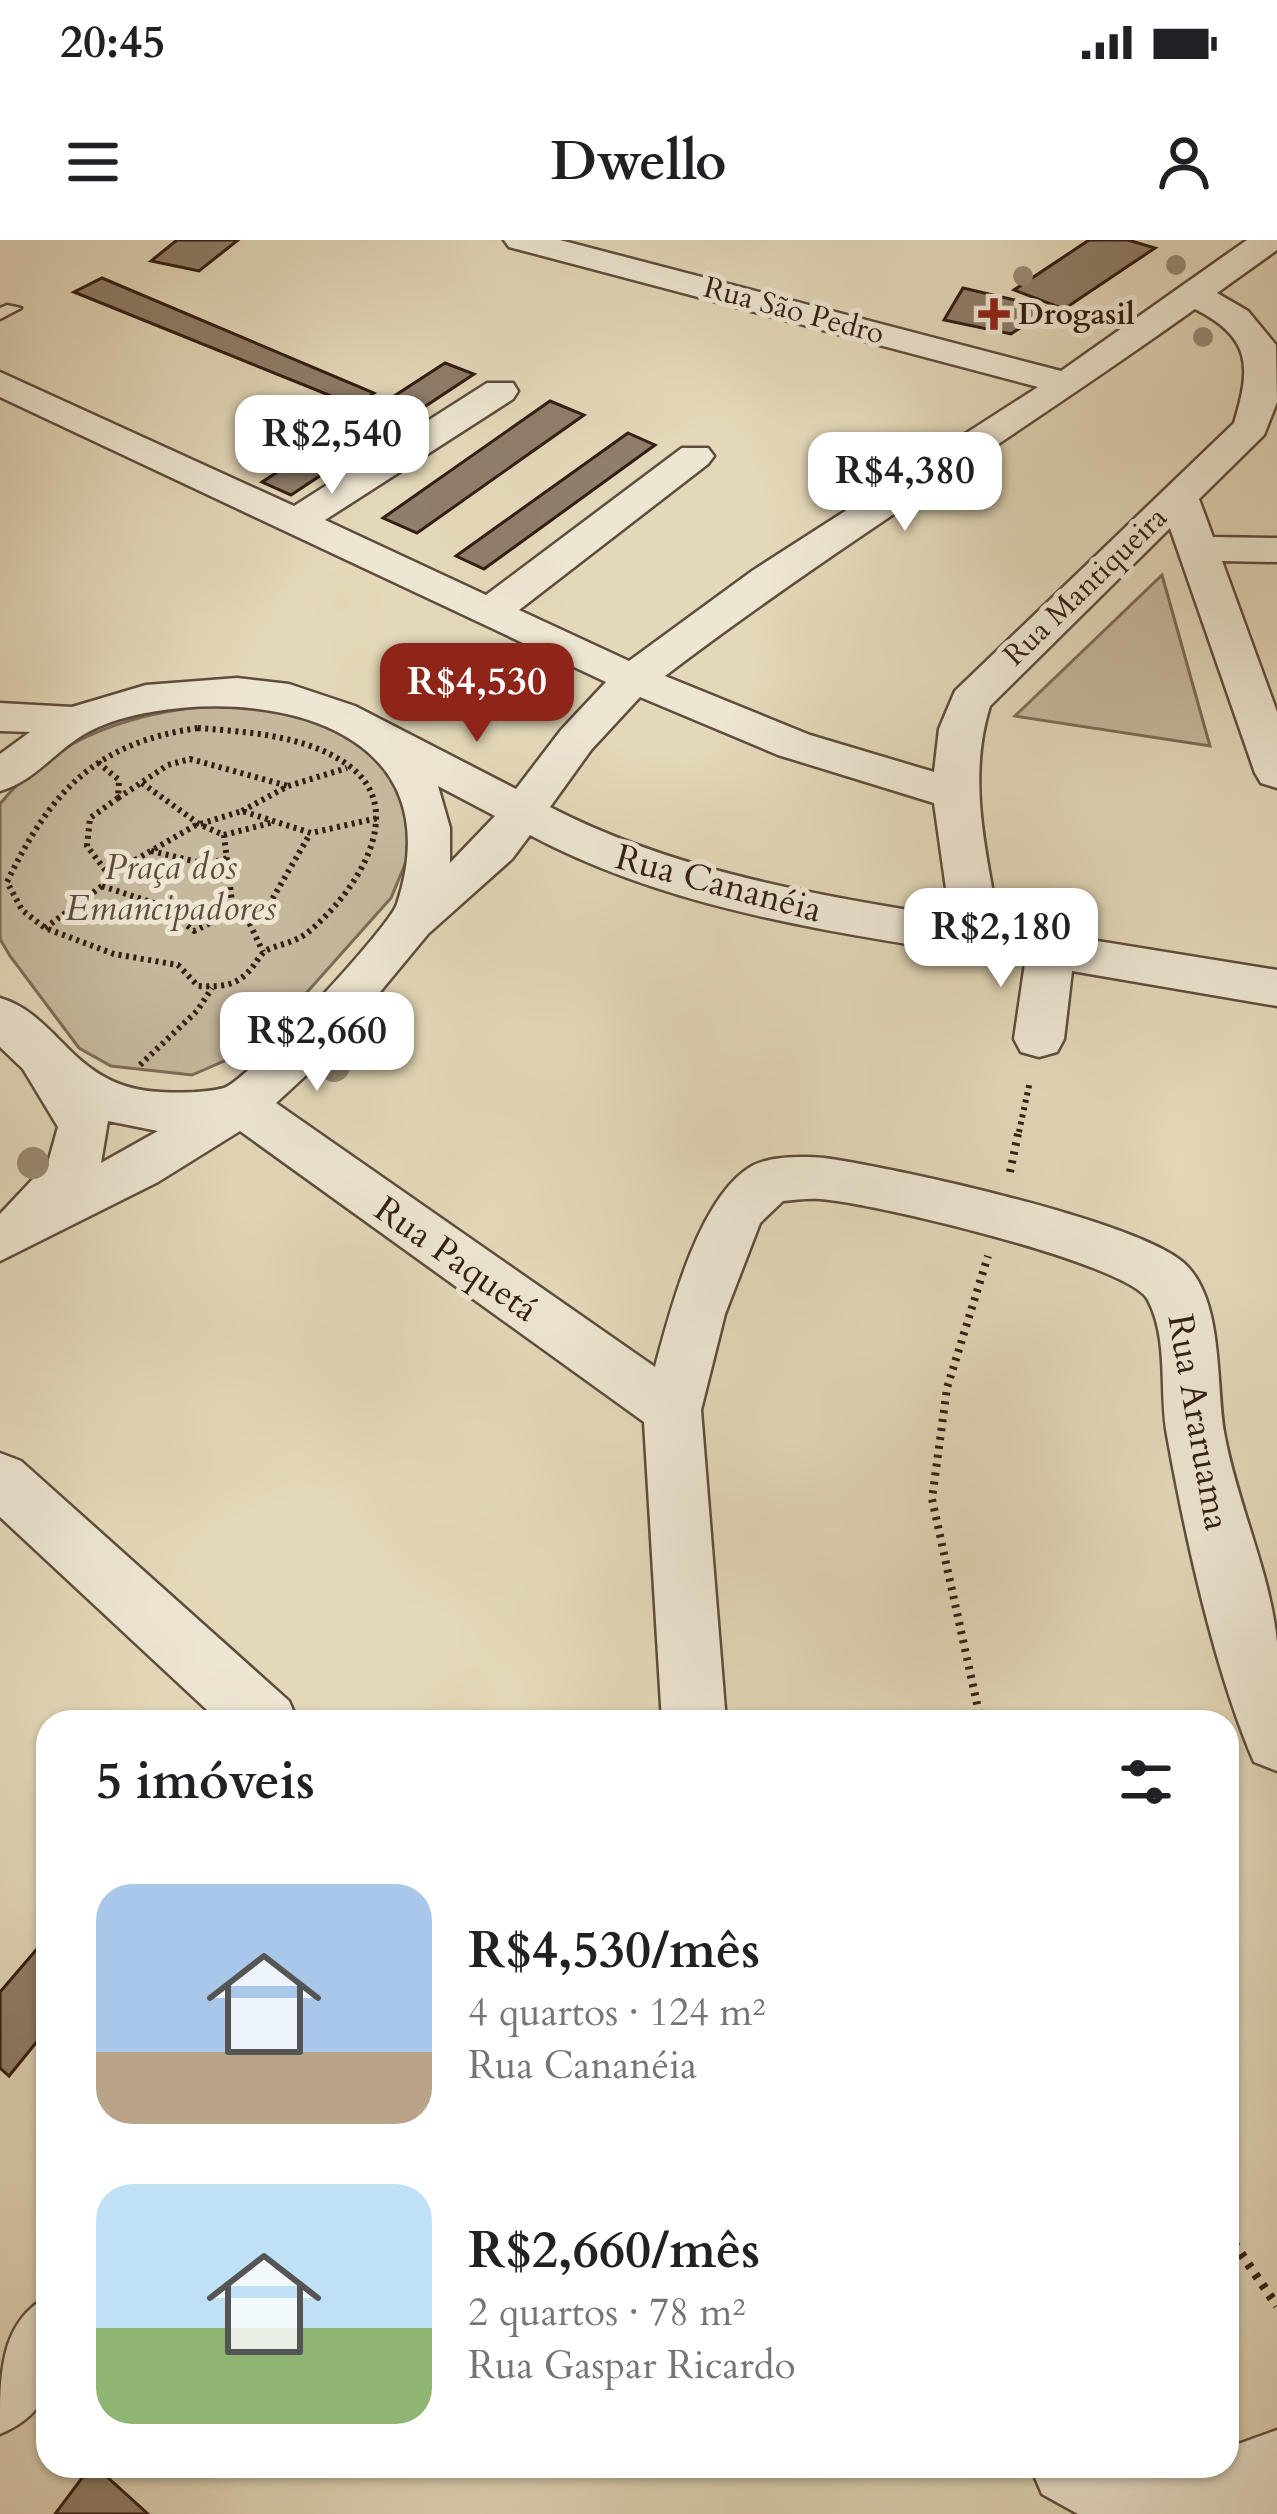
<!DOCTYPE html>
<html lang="pt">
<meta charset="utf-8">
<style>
:root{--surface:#fff;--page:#f2f2f2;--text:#202124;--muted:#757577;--accent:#8f2418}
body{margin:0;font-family:Cardo,serif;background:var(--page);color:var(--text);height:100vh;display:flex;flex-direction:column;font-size:45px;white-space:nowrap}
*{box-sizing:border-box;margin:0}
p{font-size:39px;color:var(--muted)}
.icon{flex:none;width:66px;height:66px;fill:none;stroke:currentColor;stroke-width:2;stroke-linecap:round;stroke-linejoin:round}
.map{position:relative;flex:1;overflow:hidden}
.sheet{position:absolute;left:36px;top:1470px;width:1203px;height:768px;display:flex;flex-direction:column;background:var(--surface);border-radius:36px;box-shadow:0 3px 9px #0004}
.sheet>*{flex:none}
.price{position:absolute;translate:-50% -102px;padding:0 27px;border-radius:24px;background:#fff;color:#222;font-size:39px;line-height:78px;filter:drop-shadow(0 3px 6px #0008)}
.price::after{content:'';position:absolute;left:50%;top:72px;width:36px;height:27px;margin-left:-18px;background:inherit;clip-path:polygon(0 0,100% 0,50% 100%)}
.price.active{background:var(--accent);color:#fff}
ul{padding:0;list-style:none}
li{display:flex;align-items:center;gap:36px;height:300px;padding:0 60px}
li span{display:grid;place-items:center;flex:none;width:336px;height:240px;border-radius:36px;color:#555}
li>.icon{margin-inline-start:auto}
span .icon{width:144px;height:144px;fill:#fffc;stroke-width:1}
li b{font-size:51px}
h2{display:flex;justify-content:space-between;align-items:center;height:144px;padding:0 60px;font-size:51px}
.status{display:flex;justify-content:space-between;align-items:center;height:84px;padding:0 60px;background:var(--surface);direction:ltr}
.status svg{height:33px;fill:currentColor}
header{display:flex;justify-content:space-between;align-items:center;height:156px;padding:0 60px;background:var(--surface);font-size:54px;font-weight:800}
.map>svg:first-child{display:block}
.green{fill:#c5b89d;stroke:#7c6a58;stroke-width:3}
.building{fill:#8f7e6a;stroke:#331d14;stroke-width:3}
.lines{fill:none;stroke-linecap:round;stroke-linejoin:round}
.lane-casing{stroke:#5f4c3d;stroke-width:5}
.street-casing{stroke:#5f4c3d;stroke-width:5}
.path-far2{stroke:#331d14;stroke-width:6;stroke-dasharray:3 4.5;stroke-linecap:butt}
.path-far1{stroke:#331d14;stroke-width:8;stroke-dasharray:3 6;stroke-linecap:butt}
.path{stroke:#331d14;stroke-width:9;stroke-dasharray:4.5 8;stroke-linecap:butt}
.lane{fill:#ede6d2;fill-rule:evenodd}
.street{fill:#ede6d2;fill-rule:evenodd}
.tree{fill:#9a8b75}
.poi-dot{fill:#8f2418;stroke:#ede6d2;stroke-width:4.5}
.labels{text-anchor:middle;stroke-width:10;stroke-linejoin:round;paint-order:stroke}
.far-street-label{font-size:30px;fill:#331d14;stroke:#ede6d2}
.far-poi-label{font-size:30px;font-weight:bold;fill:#331d14;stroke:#ede6d2;text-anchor:start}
.park-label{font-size:36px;font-style:italic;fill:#5f4c3d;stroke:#ede6d2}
.street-label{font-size:36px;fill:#331d14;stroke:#ede6d2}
</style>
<div class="status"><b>20:45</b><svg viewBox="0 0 49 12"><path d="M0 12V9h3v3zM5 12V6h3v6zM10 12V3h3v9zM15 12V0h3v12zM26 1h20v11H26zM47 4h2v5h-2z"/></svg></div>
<header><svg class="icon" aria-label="menu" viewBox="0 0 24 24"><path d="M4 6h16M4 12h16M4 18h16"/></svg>Dwello<svg class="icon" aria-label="person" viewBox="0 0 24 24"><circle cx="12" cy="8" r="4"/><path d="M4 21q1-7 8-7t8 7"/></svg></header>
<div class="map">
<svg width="1277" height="2274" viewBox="0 0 1277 2274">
<rect width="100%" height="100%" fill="#e3d8b9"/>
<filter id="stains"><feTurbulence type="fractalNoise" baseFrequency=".00167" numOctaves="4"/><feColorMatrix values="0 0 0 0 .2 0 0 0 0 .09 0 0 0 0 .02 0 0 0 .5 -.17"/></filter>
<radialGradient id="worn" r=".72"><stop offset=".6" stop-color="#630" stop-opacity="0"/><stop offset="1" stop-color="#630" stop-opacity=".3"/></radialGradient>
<path class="green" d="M1162 335 1210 506 1015 476Z
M241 464 296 475 346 495 389 527 407 557 413 605 391 658 309 750 247 811 192 835 111 826 79 808 10 716 0 699V564C59 490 151 467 241 464Z"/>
<path class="building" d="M177 0H238L199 31 151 21Z
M1089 0H1128L1155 8 1064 69 1014 50Z
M102 38 374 153 356 166 74 52Z
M963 48 1049 68 1011 94 944 80Z
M445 123 474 134 291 255 262 242Z
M550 161 584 175 417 293 383 278Z
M628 193 655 205 484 329 456 316Z
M48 1696V1788L9 1836 0 1828V1752Z
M91 2226H95L148 2274H55Z"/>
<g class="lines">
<g class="lane-casing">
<path id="lane" d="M7 65 21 68 0 79V68Z"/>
</g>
<g class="street-casing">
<path id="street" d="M504 0H560L1061 131 1247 0H1277V10L1217 53 1248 71 1276 105 1277 162 1264 195 1199 259 1213 297 1277 298V322L1222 321 1277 472V548L1261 543 1255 533 1170 288 990 466C967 539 986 612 999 685L1277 730V766L1072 731 1064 799 1057 812 1039 817 1021 812 1014 799 1025 723C858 695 682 676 530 595L512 619 428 694 327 816 276 863 655 1127C670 1071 699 956 752 926 770 916 804 916 824 918 891 927 1146 982 1187 1026 1223 1063 1216 1144 1224 1192 1236 1261 1271 1334 1277 1403 1277 1445 1277 1489 1277 1531L1254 1522C1214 1429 1185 1295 1167 1195 1159 1152 1169 1100 1148 1060 1129 1023 869 962 820 959 808 958 795 960 783 961L760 983 725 1074 701 1170 726 1482H662L644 1182 240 891 158 942 0 1021V974L48 923 58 887 23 829 0 807V758C61 776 72 848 160 852 179 853 205 853 224 848 248 840 389 688 397 664 453 493 281 449 151 472 132 475 107 482 90 491 58 507 36 541 0 551V514L30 492 0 491V463L72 467 146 445 237 438 289 444 355 466 516 549 561 490 606 442 0 157V132L294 266 487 143H513L518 151 513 159 325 280 486 355 682 208H708L714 216 708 224 519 370 629 421 752 331 1038 147 509 7ZM1195 69C1252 98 1251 127 1234 183L955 451 939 489 934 532 810 495 665 436C836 306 1020 194 1195 69ZM640 457 778 515 934 563 950 677C812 654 676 632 550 567L591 510ZM438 546 495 576 450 623V588ZM108 881 158 891 101 923Z
M0 1213 21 1221 289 1461 298 1482H220L0 1277Z
M48 2056C48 2118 67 2166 0 2194 0 2132 0 2083 48 2056Z
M1277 2190V2274H1078L1042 2254 1030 2226H1227V2208Z"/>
</g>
<path class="path-far2" d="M198 488C247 492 306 495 348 525 412 571 353 656 307 693 294 703 279 704 265 711 261 714 257 721 254 725 239 746 223 747 198 746L178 725 114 714 45 688 22 670 7 642C51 551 95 503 198 488Z
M142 543 199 584 224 595 233 671 249 682 263 712
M118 558 168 525 190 519 288 546
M242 571 288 546 347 528
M224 595 274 582
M151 611 206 624 228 618
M109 635 194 586 242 571 311 593 378 578
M102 646 163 666 257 673 270 663 310 594
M164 667 194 691 232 672
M45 688 102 646 109 635 87 606 90 578 118 558 119 540 95 520
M140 825 197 771 212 748
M1019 892 1030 841"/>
<path class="path-far1" d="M1010 932 1019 889
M981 1482 932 1259 947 1148 988 1016"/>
<path class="path" d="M1227 1993 1277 2066"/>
<use href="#lane" class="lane"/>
<use href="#street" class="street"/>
</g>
<g class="tree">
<circle cx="1176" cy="25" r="10"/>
<circle cx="1023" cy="36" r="10"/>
<circle cx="1203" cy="97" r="10"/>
<circle cx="334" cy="826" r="16"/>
<circle cx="33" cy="923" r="16"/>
</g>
<path class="poi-dot" d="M988 56h12v12h12v12h-12v12h-12v-12h-12v-12h12z"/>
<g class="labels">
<g class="far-street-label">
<text transform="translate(794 70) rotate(15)" y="10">Rua São Pedro</text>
<text transform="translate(1085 346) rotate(-44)" y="10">Rua Mantiqueira</text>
</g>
<g class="far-poi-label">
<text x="1018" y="84">Drogasil</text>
</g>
<g class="park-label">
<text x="171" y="639">Praça dos<tspan x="171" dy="41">Emancipadores</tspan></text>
</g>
<g class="street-label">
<text transform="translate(719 642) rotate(15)" y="13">Rua Cananéia</text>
<text transform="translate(457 1018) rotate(35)" y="13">Rua Paquetá</text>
<text transform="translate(1200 1182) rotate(80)" y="13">Rua Araruama</text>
</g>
</g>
<rect width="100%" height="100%" filter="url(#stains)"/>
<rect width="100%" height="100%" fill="url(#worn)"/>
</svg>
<b class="price" style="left:332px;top:257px">R$2,540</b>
<b class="price" style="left:905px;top:294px">R$4,380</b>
<b class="price active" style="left:477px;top:505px">R$4,530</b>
<b class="price" style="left:1001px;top:750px">R$2,180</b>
<b class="price" style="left:317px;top:854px">R$2,660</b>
<section class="sheet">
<h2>5 imóveis<svg class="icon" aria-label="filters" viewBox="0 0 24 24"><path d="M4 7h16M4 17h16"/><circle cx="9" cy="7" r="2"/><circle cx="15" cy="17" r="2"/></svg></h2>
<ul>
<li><span style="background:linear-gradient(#a9c7e8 70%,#b9a48a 0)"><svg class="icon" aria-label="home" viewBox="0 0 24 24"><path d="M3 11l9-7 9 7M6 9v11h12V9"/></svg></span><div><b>R$4,530/mês</b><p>4 quartos · 124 m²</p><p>Rua Cananéia</p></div></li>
<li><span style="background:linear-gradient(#bfe0f5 60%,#8fb573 0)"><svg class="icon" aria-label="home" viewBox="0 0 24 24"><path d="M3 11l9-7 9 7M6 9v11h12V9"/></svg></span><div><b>R$2,660/mês</b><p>2 quartos · 78 m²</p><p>Rua Gaspar Ricardo</p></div></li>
</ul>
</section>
</div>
